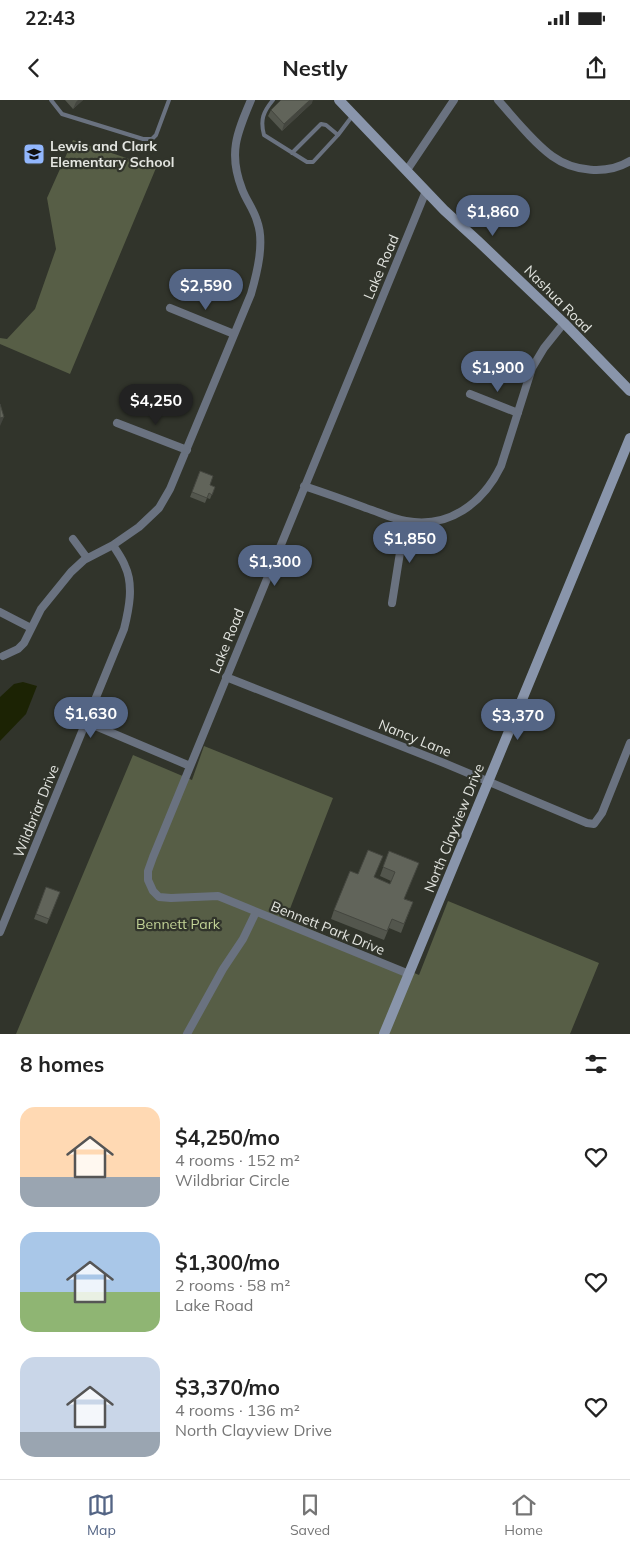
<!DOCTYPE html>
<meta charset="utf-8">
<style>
:root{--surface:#fff;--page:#f6f6f6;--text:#222;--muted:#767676;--line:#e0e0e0;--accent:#546585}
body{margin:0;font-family:Mulish,sans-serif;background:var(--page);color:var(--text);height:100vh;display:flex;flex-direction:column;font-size:19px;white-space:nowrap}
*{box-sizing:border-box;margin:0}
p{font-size:16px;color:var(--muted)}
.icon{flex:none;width:28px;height:28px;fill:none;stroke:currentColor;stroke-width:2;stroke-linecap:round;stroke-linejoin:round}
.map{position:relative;height:934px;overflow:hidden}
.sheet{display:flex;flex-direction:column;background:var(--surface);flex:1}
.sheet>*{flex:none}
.price{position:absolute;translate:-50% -42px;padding:0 11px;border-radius:18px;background:var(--accent);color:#fff;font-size:16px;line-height:32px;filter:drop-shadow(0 1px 2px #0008)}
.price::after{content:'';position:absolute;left:50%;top:30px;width:15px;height:11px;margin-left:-8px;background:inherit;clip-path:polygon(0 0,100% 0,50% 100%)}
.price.active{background:#222;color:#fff}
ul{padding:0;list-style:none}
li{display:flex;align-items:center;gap:15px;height:125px;padding:0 20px}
li span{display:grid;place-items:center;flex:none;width:140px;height:100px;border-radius:15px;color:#555}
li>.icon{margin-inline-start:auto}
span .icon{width:60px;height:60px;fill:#fffc;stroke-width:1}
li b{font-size:21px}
h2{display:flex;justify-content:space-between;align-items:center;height:60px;padding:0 20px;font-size:21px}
.status{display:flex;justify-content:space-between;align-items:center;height:35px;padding:0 25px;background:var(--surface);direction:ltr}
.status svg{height:14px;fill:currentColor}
header{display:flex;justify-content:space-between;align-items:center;height:65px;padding:0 20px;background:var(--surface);font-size:22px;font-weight:700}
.menu{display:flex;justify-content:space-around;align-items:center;height:70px;border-top:1px solid var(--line);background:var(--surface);font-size:14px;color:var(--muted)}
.menu a{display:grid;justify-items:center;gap:2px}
.menu .active{color:var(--accent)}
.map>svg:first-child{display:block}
.green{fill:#575e46}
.water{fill:#1c2304}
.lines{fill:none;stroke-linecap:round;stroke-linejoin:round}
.lane{stroke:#6a7280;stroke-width:4}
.street{stroke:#6a7280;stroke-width:8}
.secondary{stroke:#8995ab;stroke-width:10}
.wall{fill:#53564d}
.shaded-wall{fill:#44463f}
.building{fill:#61645a;stroke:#44463f}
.labels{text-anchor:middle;stroke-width:4.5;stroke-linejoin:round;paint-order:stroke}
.poi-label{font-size:14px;font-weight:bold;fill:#e3e5e0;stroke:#31342b;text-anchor:start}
.street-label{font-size:14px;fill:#e3e5e0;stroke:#31342b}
.park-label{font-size:14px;fill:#c3d497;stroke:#31342b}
</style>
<div class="status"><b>22:43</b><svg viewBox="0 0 49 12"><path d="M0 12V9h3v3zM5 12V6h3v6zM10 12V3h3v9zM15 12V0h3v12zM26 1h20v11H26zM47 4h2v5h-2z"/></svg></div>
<header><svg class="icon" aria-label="back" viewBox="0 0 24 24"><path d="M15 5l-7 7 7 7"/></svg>Nestly<svg class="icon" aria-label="share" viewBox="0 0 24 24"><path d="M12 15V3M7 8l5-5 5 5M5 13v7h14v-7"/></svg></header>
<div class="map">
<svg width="630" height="934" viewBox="0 0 630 934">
<rect width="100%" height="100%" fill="#31342b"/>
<path class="green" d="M73 40 156 68 70 274 0 244V238L7 239 35 209 56 149 47 98Z
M204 646 333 698 286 819 419 875 448 801 599 863 570 934H16L133 655 192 680Z"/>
<path class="water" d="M23 582 37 586 26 614 0 641V597L14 584Z"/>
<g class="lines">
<path class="lane" d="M51 0 62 14 143 39H152L156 35 169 0
M273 0C263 12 260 20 264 35L307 62H313L338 35 353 15
M292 53 321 24 326 25 338 35"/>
<path class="street" d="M498 0C515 19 532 41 552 56 574 72 607 75 630 61
M407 70 454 0
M170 208 234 234
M470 294 518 313
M117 323 187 350
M304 386C325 393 345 400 366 408 379 412 392 419 406 421 449 429 483 403 501 366L532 268 544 248 564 223
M73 439 87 458
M392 503 405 421
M0 512 31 528
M3 556 18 549 24 543 41 509 71 472 84 460 113 445 139 427 159 408 170 389 251 194C257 173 265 142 257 121 254 110 246 100 242 89 228 53 237 33 251 0
M226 577 444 663 587 723 594 724 602 713 630 643
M86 622 190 666
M0 832 124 529C129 509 134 485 125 466 122 458 117 452 113 445
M409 874 218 796 171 798 159 797 153 791 148 780V771L153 757 426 91
M187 934 223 869 243 839 256 812"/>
<path class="secondary" d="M339 0 444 110 479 142 564 223 630 291
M384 934 630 338"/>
</g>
<path class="wall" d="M65 0H83L73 9Z
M312 3 282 31 268 16 271 10Z
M200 371 210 385 215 387 210 399 207 398 205 403 190 397Z
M389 751 405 799 413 802 401 833 389 828 384 840 331 819 334 810 374 777 390 784 391 781 380 776Z
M46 787 60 792 47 824 34 819Z"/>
<path class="shaded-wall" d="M78 0H83L73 9 76 2Z
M310 0H313L312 3 282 31 284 24Z
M4 317 0 326V318Z"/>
<path class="building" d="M281 0H310L284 24 271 10Z
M0 304 4 317 0 318Z
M200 371 213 376 210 385 215 387 212 395 209 393 207 398 192 392Z
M368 750 383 756 374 777 390 784 395 772 383 767 389 751 419 763 404 799 413 802 404 824 392 819 387 831 334 810 350 771 358 774Z
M46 787 60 792 49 819 36 814Z"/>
<defs>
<g id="school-square" transform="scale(1.125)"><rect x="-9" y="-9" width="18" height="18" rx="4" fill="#92b7fd" stroke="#31342b"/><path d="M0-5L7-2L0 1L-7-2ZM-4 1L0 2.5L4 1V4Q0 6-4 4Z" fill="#111"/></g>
</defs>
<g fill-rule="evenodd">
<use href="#school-square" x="34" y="54"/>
</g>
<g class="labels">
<g class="poi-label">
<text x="50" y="51">Lewis and Clark<tspan x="50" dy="16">Elementary School</tspan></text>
</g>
<g class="street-label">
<text transform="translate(381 167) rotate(-67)" y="5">Lake Road</text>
<text transform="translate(558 199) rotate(45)" y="5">Nashua Road</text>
<text transform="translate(227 541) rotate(-68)" y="5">Lake Road</text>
<text transform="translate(415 638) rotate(22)" y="5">Nancy Lane</text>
<text transform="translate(36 711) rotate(-68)" y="5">Wildbriar Drive</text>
<text transform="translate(454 728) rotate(-68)" y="5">North Clayview Drive</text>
<text transform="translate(328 828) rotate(22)" y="5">Bennett Park Drive</text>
</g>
<g class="park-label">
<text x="178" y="829">Bennett Park</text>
</g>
</g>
</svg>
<b class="price" style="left:493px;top:137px">$1,860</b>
<b class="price" style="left:206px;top:211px">$2,590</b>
<b class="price" style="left:498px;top:293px">$1,900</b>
<b class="price active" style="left:156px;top:326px">$4,250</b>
<b class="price" style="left:410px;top:464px">$1,850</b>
<b class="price" style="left:275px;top:487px">$1,300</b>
<b class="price" style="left:91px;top:639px">$1,630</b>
<b class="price" style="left:518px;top:641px">$3,370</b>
</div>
<section class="sheet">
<h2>8 homes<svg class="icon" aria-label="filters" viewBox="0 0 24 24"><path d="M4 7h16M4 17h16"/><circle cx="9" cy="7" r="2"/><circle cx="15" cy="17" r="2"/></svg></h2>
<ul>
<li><span style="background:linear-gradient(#ffd9b3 70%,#9aa5b1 0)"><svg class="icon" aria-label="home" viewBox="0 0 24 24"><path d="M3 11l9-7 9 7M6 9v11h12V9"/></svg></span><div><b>$4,250/mo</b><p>4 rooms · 152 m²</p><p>Wildbriar Circle</p></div><svg class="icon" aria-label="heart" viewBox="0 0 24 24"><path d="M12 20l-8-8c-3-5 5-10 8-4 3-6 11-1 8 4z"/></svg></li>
<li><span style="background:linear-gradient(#a9c7e8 60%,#8fb573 0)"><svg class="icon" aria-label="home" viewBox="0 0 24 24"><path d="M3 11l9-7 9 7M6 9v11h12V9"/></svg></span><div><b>$1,300/mo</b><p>2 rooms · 58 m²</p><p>Lake Road</p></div><svg class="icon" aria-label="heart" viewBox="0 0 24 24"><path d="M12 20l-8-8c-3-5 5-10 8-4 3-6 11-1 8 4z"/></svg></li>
<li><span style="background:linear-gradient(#c9d6e8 75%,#9aa5b1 0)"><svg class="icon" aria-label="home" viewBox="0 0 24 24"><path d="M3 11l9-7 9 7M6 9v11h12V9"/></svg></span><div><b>$3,370/mo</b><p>4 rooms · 136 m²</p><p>North Clayview Drive</p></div><svg class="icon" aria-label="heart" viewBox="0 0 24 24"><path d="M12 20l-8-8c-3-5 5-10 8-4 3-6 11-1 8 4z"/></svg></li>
</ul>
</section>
<nav class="menu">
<a class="active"><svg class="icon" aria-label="map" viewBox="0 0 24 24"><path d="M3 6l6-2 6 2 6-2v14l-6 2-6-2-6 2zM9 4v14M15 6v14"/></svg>Map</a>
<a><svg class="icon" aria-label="saved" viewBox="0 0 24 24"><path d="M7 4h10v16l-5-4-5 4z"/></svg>Saved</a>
<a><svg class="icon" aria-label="home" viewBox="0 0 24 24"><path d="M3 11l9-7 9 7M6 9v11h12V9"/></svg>Home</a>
</nav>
